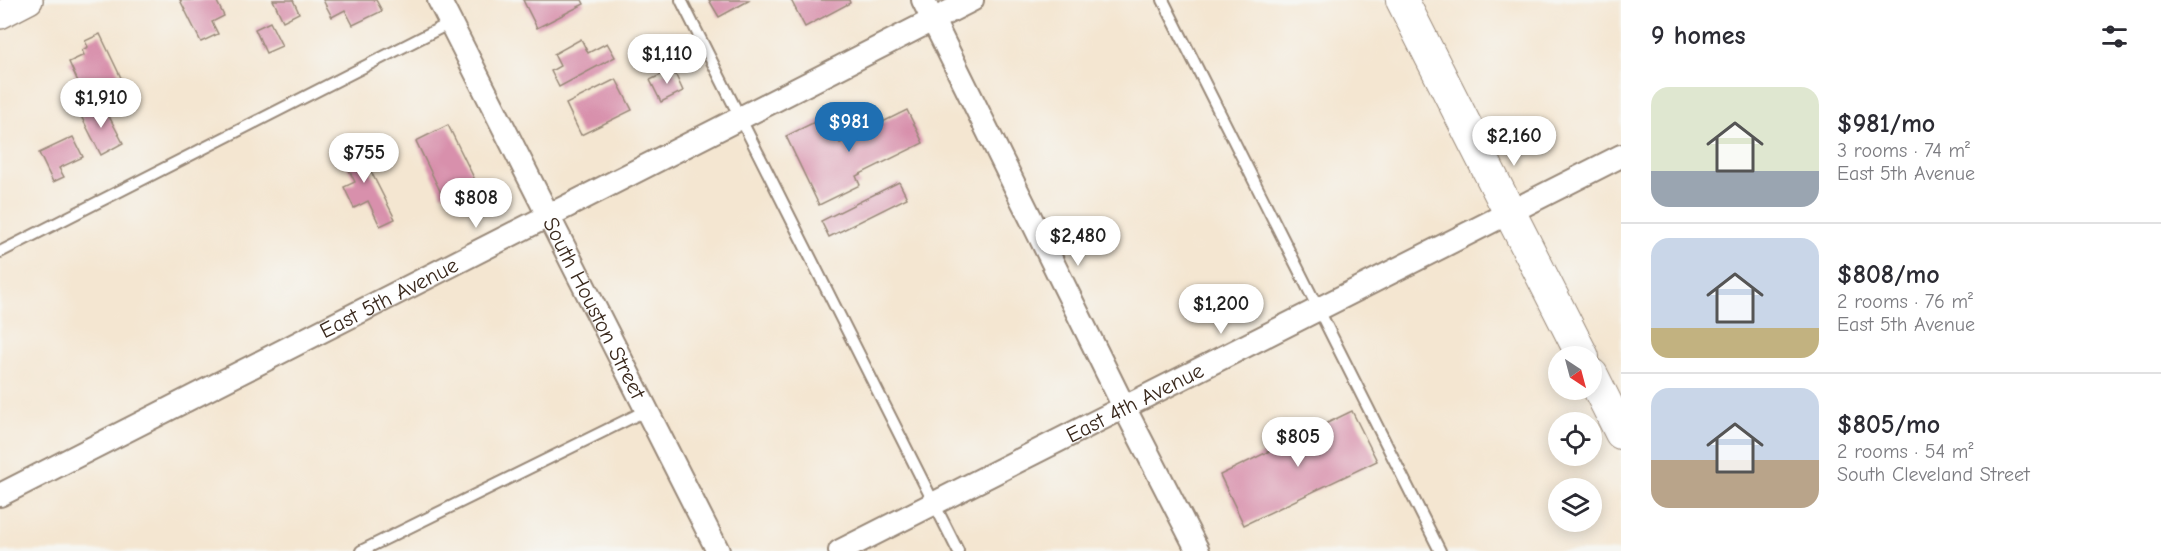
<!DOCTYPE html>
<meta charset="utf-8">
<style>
:root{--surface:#fff;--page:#f2f2f3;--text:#2b2b33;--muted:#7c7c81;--line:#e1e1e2;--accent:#1f6fb2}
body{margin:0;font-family:"Comic Neue",sans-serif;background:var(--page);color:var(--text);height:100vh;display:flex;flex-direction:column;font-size:22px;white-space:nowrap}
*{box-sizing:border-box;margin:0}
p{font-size:20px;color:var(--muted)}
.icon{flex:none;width:33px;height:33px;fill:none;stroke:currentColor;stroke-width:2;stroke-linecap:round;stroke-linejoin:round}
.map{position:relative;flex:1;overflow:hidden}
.drawer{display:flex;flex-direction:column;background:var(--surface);width:540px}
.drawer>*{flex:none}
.needle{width:39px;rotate:144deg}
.buttons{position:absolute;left:1548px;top:346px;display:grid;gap:12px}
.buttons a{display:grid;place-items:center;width:54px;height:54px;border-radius:50%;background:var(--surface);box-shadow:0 3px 15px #0003;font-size:30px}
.price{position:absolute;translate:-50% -51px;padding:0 14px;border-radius:21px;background:#fff;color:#222;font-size:20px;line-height:39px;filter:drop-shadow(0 2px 3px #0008)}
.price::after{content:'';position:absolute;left:50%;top:36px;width:18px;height:14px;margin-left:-9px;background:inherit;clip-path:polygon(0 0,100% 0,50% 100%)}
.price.on{background:var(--accent);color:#fff}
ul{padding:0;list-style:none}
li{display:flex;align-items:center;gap:18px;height:150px;padding:0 30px}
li+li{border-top:2px solid var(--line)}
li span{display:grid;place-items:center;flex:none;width:168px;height:120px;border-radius:18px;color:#555}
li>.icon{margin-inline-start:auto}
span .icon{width:72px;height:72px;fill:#fffc;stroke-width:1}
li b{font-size:26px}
h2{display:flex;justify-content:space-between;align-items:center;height:72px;padding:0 30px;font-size:26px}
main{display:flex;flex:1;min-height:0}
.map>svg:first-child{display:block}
.building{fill:#d890ac}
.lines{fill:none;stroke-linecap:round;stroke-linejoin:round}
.service-casing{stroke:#988878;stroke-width:14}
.minor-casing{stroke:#988878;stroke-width:26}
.tertiary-casing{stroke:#988878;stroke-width:30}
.secondary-casing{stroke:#988878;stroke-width:34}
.service{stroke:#fff;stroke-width:10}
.minor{stroke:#fff;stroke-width:22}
.tertiary{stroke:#fff;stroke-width:27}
.secondary{stroke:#fff;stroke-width:32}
.labels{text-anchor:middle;stroke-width:5;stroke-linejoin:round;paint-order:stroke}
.street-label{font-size:22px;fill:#3b2a1e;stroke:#f6f6f2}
</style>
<main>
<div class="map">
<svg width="1621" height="551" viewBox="0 0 1621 551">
<rect width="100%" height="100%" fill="#f6f6f2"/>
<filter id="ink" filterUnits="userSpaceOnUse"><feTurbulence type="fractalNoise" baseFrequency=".0167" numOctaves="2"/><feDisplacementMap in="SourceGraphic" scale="12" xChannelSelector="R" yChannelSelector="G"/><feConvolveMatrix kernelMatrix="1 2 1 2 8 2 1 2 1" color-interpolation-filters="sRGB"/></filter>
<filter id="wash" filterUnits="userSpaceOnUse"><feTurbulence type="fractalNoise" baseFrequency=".008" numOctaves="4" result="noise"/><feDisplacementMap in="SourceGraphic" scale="24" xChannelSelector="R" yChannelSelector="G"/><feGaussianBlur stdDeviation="1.35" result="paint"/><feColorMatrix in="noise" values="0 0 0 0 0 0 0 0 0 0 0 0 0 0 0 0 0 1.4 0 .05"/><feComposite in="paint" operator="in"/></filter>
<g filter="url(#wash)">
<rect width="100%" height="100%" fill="#f4e6d1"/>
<g id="blocks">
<path class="building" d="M180 0H216L224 16 212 22 218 34 201 42Z
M273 0H293L299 13 283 21Z
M323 0H376L382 11 353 25 345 10 332 17Z
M523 0H582L584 4 537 28Z
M709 0H750L719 17Z
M791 0H849L850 3 805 27Z
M270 22 282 46 266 53 255 29Z
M100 34 123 82 102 92 97 80 81 88 69 62 84 55 82 50 88 47 85 41Z
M581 39 588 53 607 43 615 57 559 87 551 71 560 66 554 54Z
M673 69 683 91 661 102 650 80Z
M616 79 632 110 581 135 566 104Z
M102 103 123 143 101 155 80 114Z
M907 110 923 143 856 176 860 185 819 205 786 136 827 116 840 143Z
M448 125 474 178 442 195 416 141Z
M73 137 83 157 59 168 64 177 53 182 39 153Z
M355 140 395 219 380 226 368 201 354 208 344 187 355 182 338 148Z
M899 182 907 198 829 237 821 221Z
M1352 411 1377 461 1244 525 1220 475Z"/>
</g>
</g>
<g filter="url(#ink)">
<use href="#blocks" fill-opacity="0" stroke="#988878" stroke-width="1.5"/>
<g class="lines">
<g class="service-casing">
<path id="service" d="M681 0 958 551
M1163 0 1440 551
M0 252 450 23
M361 551 647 410"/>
</g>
<g class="minor-casing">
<g id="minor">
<path id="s1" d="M439 0 718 551"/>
<path d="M923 0 1124 407 1198 551"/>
<path id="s2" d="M0 495 972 0"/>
<path id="s3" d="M840 551 1621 156"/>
</g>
</g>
<g class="tertiary-casing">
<path id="tertiary" d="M0 15 29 0"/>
</g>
<g class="secondary-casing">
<path id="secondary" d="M1402 0 1583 357
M1592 375 1621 433"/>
</g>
<use href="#service" class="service"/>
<use href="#minor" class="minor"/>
<use href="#tertiary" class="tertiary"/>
<use href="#secondary" class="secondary"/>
</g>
</g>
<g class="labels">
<g class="street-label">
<text dy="8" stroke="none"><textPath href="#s2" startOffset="436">East 5th Avenue</textPath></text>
<text dy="8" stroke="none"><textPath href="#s1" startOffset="345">South Houston Street</textPath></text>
<text dy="8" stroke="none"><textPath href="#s3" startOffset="330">East 4th Avenue</textPath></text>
</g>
</g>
</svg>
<div class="buttons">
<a><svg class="needle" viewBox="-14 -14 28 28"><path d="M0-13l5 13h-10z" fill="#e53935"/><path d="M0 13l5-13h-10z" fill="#7c7c81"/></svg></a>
<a><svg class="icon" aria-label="locate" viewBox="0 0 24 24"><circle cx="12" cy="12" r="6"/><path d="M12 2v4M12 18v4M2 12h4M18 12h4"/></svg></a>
<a><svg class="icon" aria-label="layers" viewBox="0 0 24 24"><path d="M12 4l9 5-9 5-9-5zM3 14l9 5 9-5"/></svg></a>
</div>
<b class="price" style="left:667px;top:85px">$1,110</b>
<b class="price" style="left:101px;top:129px">$1,910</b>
<b class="price on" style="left:849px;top:153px">$981</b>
<b class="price" style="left:1514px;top:167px">$2,160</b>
<b class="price" style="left:364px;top:184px">$755</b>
<b class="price" style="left:476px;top:229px">$808</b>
<b class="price" style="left:1078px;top:267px">$2,480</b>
<b class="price" style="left:1221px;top:335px">$1,200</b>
<b class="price" style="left:1298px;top:468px">$805</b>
</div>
<section class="drawer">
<h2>9 homes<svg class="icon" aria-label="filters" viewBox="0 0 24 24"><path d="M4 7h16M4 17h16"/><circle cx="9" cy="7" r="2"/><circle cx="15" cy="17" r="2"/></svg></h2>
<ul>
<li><span style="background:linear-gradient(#dfe7d0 70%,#9aa5b1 0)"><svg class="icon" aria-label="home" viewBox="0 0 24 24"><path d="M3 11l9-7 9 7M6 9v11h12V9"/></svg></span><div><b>$981/mo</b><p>3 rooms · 74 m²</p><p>East 5th Avenue</p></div></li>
<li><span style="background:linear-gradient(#c9d6e8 75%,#c2b280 0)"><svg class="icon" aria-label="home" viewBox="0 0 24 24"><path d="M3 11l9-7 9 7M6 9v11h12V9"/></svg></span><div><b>$808/mo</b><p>2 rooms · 76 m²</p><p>East 5th Avenue</p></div></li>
<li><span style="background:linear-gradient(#c9d6e8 60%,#b9a48a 0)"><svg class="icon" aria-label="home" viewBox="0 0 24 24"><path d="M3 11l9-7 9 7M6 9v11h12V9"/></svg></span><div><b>$805/mo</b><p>2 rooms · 54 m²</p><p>South Cleveland Street</p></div></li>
</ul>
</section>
</main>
